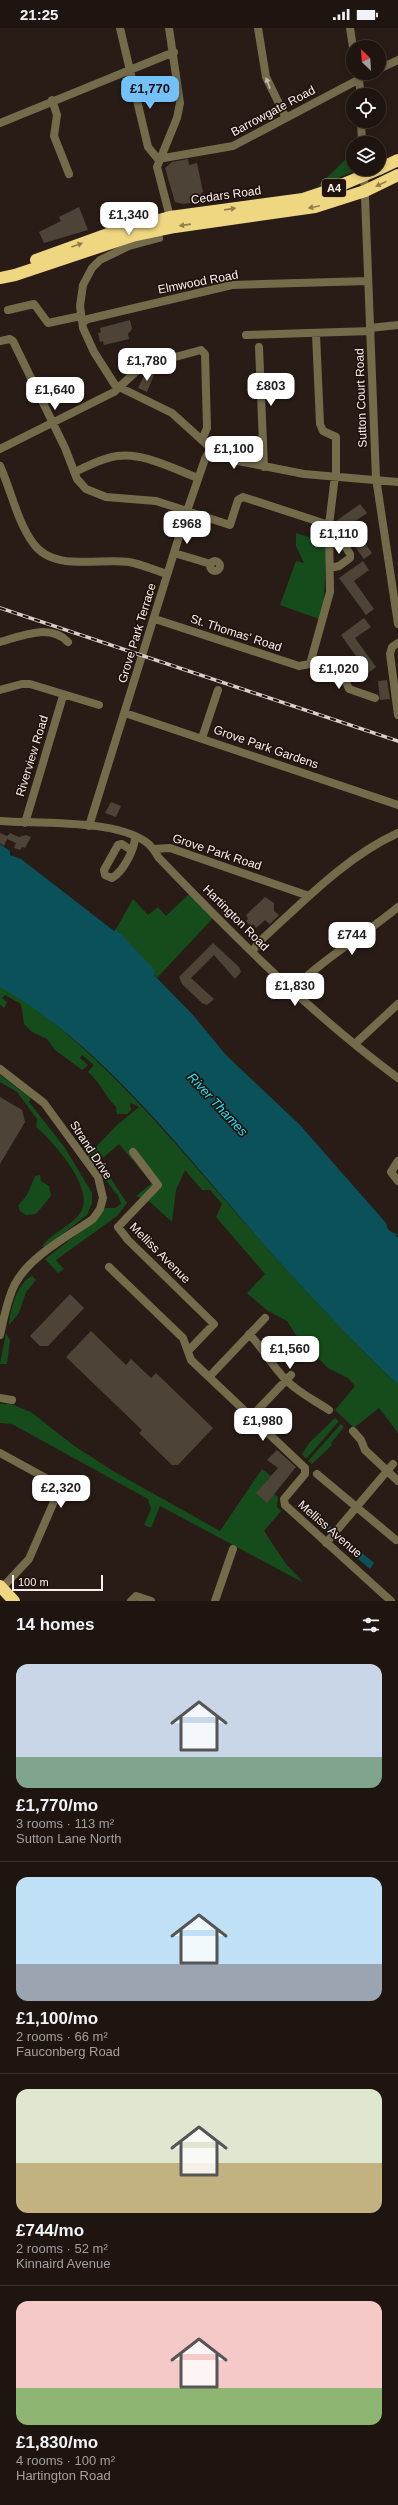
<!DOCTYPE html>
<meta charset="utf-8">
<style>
:root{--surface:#1f1510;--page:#271e19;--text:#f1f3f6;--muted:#a19f9f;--line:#3c3430;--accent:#73c1f6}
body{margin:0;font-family:Helvetica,sans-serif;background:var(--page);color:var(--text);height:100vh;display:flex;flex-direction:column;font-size:15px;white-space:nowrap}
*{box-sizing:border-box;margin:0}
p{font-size:13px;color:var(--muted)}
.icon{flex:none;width:22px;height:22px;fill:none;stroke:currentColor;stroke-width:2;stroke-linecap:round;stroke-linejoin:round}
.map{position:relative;height:1573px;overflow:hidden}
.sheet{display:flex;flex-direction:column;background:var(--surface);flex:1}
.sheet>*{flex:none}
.needle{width:26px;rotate:335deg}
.fabs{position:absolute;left:346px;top:12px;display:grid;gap:8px}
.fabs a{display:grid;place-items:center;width:40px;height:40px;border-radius:50%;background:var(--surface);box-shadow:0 2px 6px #0003,0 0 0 1px var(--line);font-size:20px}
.scale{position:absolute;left:12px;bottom:10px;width:91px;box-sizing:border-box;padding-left:4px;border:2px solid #faf0ec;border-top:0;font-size:11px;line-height:14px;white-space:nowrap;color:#faf0ec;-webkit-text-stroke:3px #20120d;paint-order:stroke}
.price{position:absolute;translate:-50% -34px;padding:0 9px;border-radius:8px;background:#fff;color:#222;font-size:13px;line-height:26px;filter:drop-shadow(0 1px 2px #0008)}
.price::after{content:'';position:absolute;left:50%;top:24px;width:12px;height:9px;margin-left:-6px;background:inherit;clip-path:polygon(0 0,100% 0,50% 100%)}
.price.active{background:var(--accent);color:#111}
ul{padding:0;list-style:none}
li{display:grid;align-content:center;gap:8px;height:212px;padding:0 16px}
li+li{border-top:1px solid var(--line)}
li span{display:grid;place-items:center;height:124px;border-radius:12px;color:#555}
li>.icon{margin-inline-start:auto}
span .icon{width:72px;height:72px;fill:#fffc;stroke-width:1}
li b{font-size:17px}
h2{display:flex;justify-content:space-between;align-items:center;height:48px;padding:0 16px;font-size:17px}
.status{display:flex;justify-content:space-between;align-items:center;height:28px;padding:0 20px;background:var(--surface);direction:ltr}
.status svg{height:11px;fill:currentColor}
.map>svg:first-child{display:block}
.green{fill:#164b1b}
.water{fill:#0a5159}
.building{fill:#4d4437}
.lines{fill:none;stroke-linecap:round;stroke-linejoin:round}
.minor{stroke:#746b4b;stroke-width:8}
.highway{stroke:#efd782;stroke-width:12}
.rail-casing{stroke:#d9cfcb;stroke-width:3.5}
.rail{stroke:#20120d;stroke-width:2;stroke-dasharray:6;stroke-linecap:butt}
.oneway{fill:#c4bbac}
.oneway2{fill:#927e4d}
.labels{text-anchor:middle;stroke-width:3.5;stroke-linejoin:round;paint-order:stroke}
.shield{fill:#20120d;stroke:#b9ada9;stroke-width:1}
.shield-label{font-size:11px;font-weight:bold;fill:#faf0ec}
.street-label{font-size:12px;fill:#faf0ec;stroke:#20120d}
.water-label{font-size:13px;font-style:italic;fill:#28e3f8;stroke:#20120d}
</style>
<div class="status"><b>21:25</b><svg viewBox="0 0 49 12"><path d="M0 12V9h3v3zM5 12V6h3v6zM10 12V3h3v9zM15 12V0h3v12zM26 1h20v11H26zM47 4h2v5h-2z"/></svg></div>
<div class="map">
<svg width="398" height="1573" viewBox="0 0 398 1573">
<rect width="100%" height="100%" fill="#291c16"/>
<path class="green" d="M347 130 355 141 352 144 317 159Z
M296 505 327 515 323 588 319 591 280 577 296 533 304 535 296 518Z
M190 865 213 890 157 950 116 901 133 871 148 887 158 879 166 888Z
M0 956C91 1014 160 1098 230 1178 284 1240 339 1300 398 1357V1405L379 1380 354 1400 335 1382 355 1358 348 1350 328 1340 316 1328 300 1313 287 1293 268 1283 247 1265 265 1246 216 1189 222 1176 210 1162H202L185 1142 176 1162 172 1194 150 1174 136 1168 152 1155 119 1116 104 1129 96 1128 127 1175 117 1188 56 1232 64 1241 58 1245 45 1231 97 1191 105 1180H115L121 1176 118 1168 87 1128 117 1097 139 1079 131 1075 130 1076 131 1082 127 1086H117L116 1079C105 1068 100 1054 88 1044L94 1037 82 1027 80 1030 88 1037 82 1042 55 1022 47 1011 32 1004 24 996 21 976 5 967 2 970 7 974 4 980 0 977Z
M0 1047 31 1070 29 1074 65 1120 92 1165V1175L87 1187 47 1218 42 1219C50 1205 71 1199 80 1185 97 1163 53 1113 36 1099L37 1091 17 1064 0 1054Z
M40 1147 41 1153 49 1158 51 1168 36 1186 26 1187 20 1183 18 1178 27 1167 35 1148Z
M32 1248 36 1252 26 1264 19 1285 9 1297C10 1282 17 1255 32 1248Z
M6 1305 10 1312 7 1336H0Z
M0 1376H11L31 1384 73 1417 113 1443 220 1503 262 1441 271 1448 257 1465 274 1466 278 1469 277 1479 281 1483 264 1503 286 1536 304 1555 160 1478 151 1500 144 1497 151 1481 148 1471 12 1396 0 1395Z
M335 1390 339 1393 307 1430H305L302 1426 310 1414Z
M341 1396 344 1399 331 1415 332 1417 312 1436 308 1433Z"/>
<path class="water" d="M0 816 10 823V827L21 831 114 903 116 901 154 941V947L193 987 226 1027 300 1097 386 1195C387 1202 391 1205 398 1206L395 1209H398V1357C338 1299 282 1239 229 1176 161 1097 91 1011 0 959Z
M300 1473 374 1535 370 1541 295 1478Z"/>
<path class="building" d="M188 131 189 137 197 135 203 164 201 165 203 173 183 176 175 174 165 140 172 134Z
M79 179 88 202 44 215 39 204 61 193 59 189Z
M130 292 132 301 128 306 129 311 104 317 103 313 100 314 98 305 101 304 100 300Z
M153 343 154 347 147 364 138 360 145 346Z
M360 476 367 485 351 496 372 525 364 531 336 493Z
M363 533 369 542 354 553 374 581 366 587 339 550Z
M364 590 371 599 355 610 376 639 368 645 341 607Z
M387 652 390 671 380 672 378 653Z
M111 774 121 778 116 789 105 785Z
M0 805 7 808 10 805 19 809 26 807 31 809 25 820 22 819 20 822 14 820 16 815 7 811 4 818 0 815Z
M265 869 274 875V883L279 887 270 896 265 892 256 900 253 896 251 898 246 893 248 891 246 887Z
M213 915 239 939 241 944 235 951 214 927 191 950 214 971 207 977 202 975 182 956 179 949Z
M0 1069 22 1082 25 1094 0 1136Z
M70 1266 84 1280 48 1318H40L30 1308Z
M91 1303 126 1337 131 1331 151 1350 156 1345 213 1400 178 1437H172L139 1405 142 1402 66 1329Z
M277 1422 296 1439 267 1475 256 1465 278 1440 267 1432Z"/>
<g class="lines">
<path class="minor" d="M120 0 148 119 158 131
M169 0 180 75 177 90 157 139 170 189
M258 0 266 49 286 90
M350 0 353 19
M379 41 398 32
M358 46 361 67
M52 72 57 87 54 108 69 146
M361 93 362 115
M0 95 174 24
M158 131 233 118 371 45
M364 144 376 450 398 596
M159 210 129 218 100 232 92 240 83 257 80 278 83 300 94 324 115 357 172 385 215 424 238 433 304 446 398 454
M8 282 34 276 48 295 81 288
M83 294 88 291 232 257 368 253
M370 300 398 297
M316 306 320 396 323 403 336 409V448
M246 307 371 303
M0 313 10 311 13 313 65 420 77 451 86 461 106 469 156 473 230 497 238 472 243 469 329 497
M259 319 264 439
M0 421 114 364 142 338 201 322 205 326 207 400 202 412
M0 438C11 462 17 493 33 515 53 544 98 530 129 534 141 536 154 542 167 546
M74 444C88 438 102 430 117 428 143 424 174 441 198 450
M329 512 342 513 350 526V530L339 538 330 540
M174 525 211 536
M210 538a5 5 0 1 1 10 0a5 5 0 1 1-10 0Z
M155 591 299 638 310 636 330 564 329 497 335 448
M0 614C21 608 50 595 68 614
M398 615 392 619 390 626 398 687
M310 636 343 647 349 661 375 670
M0 662 22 656H30L99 677
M125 685 398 777
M202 710 218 662
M0 793C39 796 114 791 146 814 152 818 155 824 159 830 234 908 310 985 398 1050
M25 795 63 668
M89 798 187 483 205 431 211 420
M154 821 170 820 309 868
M131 822 122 816 118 817 104 842 105 847 112 850C123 844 135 821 135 809
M253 923 258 915C301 876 345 829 398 805
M292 962C323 931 364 907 398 879
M356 1017 358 1013 398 976
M0 1041 44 1075 98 1149 103 1170 100 1181 93 1191C67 1209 30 1228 15 1256 7 1271 4 1290 0 1307
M133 1124 158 1157 118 1199 128 1212 214 1296 188 1323
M398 1133 391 1144 398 1153
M109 1239 183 1310 191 1332 305 1440V1446L284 1471 285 1477 391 1573
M249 1306C263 1320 272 1338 286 1352 299 1365 314 1372 329 1382
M209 1349 265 1290
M0 1370 12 1372
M251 1389 291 1347
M353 1403 361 1412 365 1422 398 1453
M0 1425 55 1455 59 1462 29 1531 2 1560
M317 1446 396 1512
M326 1515 393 1436
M131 1573 136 1568 151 1573
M215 1573 233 1521"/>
<path class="highway" d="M379 141 398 132
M36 232 111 205 170 189 303 171 327 163 379 141
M0 250 15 247 132 208 175 199 315 179 365 163 398 147
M0 1558 14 1573"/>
<g class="rail-casing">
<path id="rail" d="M0 580 398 713"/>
</g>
<use href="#rail" class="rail"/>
</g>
<defs><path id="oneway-solid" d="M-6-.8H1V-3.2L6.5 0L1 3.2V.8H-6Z"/></defs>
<use class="oneway" href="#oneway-solid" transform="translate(268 55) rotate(-110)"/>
<g class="oneway2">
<use href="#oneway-solid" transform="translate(381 156) rotate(154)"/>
<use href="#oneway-solid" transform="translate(314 179) rotate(168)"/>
<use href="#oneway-solid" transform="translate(230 181) rotate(-8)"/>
<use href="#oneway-solid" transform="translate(185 197) rotate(172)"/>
<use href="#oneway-solid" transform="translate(77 217) rotate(-20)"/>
</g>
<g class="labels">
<rect class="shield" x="322" y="151" width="24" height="18" rx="3"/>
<g class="shield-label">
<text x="334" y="164">A4</text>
</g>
<g class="street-label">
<text transform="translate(273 83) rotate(-28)" y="4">Barrowgate Road</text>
<text transform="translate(226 167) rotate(-8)" y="4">Cedars Road</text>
<text transform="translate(198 254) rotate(-11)" y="4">Elmwood Road</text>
<text transform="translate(361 370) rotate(-92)" y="4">Sutton Court Road</text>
<text transform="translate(137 605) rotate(-73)" y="4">Grove Park Terrace</text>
<text transform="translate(236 605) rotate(18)" y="4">St. Thomas' Road</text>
<text transform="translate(266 719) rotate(19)" y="4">Grove Park Gardens</text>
<text transform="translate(32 728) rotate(-73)" y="4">Riverview Road</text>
<text transform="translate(217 824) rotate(18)" y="4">Grove Park Road</text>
<text transform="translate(236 890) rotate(45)" y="4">Hartington Road</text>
<text transform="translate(91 1122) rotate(57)" y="4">Strand Drive</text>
<text transform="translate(160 1225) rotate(45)" y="4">Melliss Avenue</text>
<text transform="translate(330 1501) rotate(41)" y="4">Melliss Avenue</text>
</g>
<g class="water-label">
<text transform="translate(218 1076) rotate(47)" y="5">River Thames</text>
</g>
</g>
</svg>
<div class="fabs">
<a><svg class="needle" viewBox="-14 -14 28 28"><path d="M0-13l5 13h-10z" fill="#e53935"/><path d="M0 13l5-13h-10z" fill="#a19f9f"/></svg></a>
<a><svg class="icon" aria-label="locate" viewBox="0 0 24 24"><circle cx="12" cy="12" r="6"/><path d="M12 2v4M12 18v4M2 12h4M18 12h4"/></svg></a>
<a><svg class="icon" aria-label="layers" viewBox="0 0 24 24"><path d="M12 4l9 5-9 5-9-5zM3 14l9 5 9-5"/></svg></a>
</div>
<div class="scale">100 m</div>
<b class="price active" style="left:150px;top:82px">£1,770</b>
<b class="price" style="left:129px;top:208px">£1,340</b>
<b class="price" style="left:147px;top:354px">£1,780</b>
<b class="price" style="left:271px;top:379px">£803</b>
<b class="price" style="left:55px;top:383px">£1,640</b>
<b class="price" style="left:234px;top:442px">£1,100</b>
<b class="price" style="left:187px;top:517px">£968</b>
<b class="price" style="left:339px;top:527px">£1,110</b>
<b class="price" style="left:339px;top:662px">£1,020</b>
<b class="price" style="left:352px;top:928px">£744</b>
<b class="price" style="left:295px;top:979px">£1,830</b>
<b class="price" style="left:290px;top:1342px">£1,560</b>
<b class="price" style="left:263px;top:1414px">£1,980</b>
<b class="price" style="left:61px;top:1481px">£2,320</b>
</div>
<section class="sheet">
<h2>14 homes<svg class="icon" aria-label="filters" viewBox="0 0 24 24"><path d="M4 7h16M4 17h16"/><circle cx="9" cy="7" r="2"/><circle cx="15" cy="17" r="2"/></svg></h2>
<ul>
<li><span style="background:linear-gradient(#c9d6e8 75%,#7fa58c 0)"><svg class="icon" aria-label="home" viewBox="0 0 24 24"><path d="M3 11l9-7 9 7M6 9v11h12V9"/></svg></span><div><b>£1,770/mo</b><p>3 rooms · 113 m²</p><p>Sutton Lane North</p></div></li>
<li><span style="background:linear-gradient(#bfe0f5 70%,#9aa5b1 0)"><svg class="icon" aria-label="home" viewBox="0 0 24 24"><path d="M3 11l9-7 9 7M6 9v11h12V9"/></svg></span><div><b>£1,100/mo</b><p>2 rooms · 66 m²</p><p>Fauconberg Road</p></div></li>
<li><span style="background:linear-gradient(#dfe7d0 60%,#c2b280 0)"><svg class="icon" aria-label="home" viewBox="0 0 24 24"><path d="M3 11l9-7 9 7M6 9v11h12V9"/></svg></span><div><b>£744/mo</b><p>2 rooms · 52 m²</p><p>Kinnaird Avenue</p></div></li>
<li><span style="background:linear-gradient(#f6c9c9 70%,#8fb573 0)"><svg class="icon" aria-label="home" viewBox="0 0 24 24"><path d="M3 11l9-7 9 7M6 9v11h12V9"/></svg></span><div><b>£1,830/mo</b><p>4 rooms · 100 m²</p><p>Hartington Road</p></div></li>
</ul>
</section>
